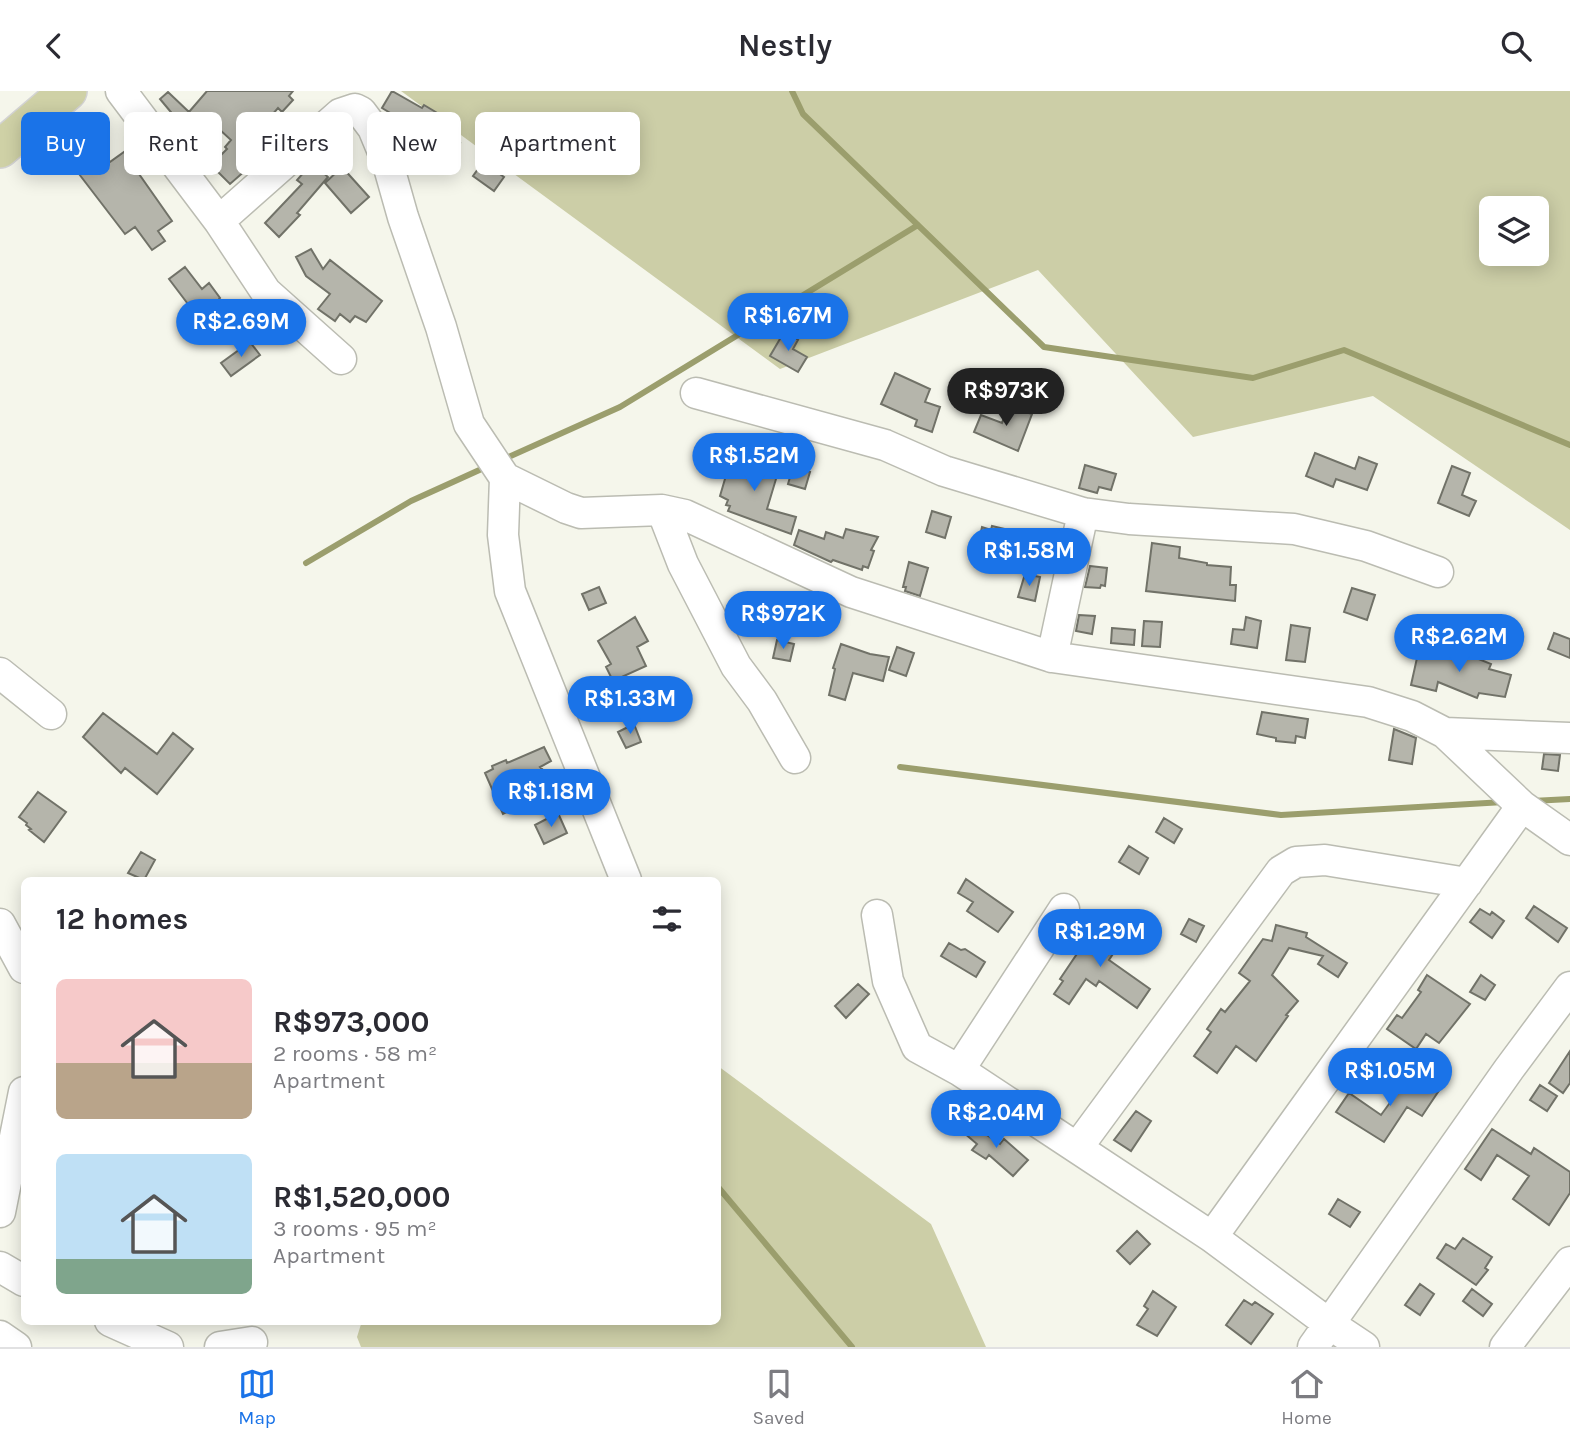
<!DOCTYPE html>
<meta charset="utf-8">
<style>
:root{--surface:#fff;--page:#f2f2f3;--text:#2b2b33;--muted:#7c7c81;--line:#e1e1e2;--accent:#1a73e8}
body{margin:0;font-family:Karla,sans-serif;background:var(--page);color:var(--text);height:100vh;display:flex;flex-direction:column;font-size:26px;white-space:nowrap}
*{box-sizing:border-box;margin:0}
p{font-size:23px;color:var(--muted)}
.icon{flex:none;width:38px;height:38px;fill:none;stroke:currentColor;stroke-width:2;stroke-linecap:round;stroke-linejoin:round}
.map{position:relative;flex:1;overflow:hidden}
.panel{position:absolute;left:21px;top:786px;width:700px;height:448px;display:flex;flex-direction:column;background:var(--surface);border-radius:10px;box-shadow:0 4px 18px #0003}
.panel>*{flex:none}
.top-card{position:absolute;left:21px;top:21px;width:700px;height:63px;display:flex;gap:14px}
.buttons{position:absolute;left:1479px;top:105px;display:grid;gap:14px}
.buttons a{display:grid;place-items:center;width:70px;height:70px;border-radius:10px;background:var(--surface);box-shadow:0 4px 18px #0003;font-size:35px}
.price{position:absolute;translate:-50% -60px;padding:0 16px;border-radius:24px;background:var(--accent);color:#fff;font-size:23px;line-height:46px;filter:drop-shadow(0 2px 4px #0008)}
.price::after{content:'';position:absolute;left:50%;top:42px;width:21px;height:16px;margin-left:-10px;background:inherit;clip-path:polygon(0 0,100% 0,50% 100%)}
.price.on{background:#222;color:#fff}
ul{padding:0;list-style:none}
li{display:flex;align-items:center;gap:21px;height:175px;padding:0 35px}
li span{display:grid;place-items:center;flex:none;width:196px;height:140px;border-radius:10px;color:#555}
li>.icon{margin-inline-start:auto}
span .icon{width:84px;height:84px;fill:#fffc;stroke-width:1}
li b{font-size:30px}
h2{display:flex;justify-content:space-between;align-items:center;height:84px;padding:0 35px;font-size:30px}
.pill{padding:0 24px;border-radius:10px;background:var(--surface);box-shadow:0 4px 18px #0003;font-size:24px;line-height:63px}
.pill.on{background:var(--accent);color:#fff}
header{display:flex;justify-content:space-between;align-items:center;height:91px;padding:0 35px;background:var(--surface);font-size:32px;font-weight:600}
.dock{display:flex;justify-content:space-around;align-items:center;height:98px;border-top:2px solid var(--line);background:var(--surface);font-size:19px;color:var(--muted)}
.dock a{display:grid;justify-items:center;gap:4px}
.dock .on{color:var(--accent)}
.map>svg:first-child{display:block}
.green{fill:#cccea7;fill-rule:evenodd}
.lines{fill:none;stroke-linecap:round;stroke-linejoin:round}
.stream{stroke:#9b9e6d;stroke-width:6}
.building{fill:#b5b5ab;stroke:#717268;stroke-width:2}
.minor-casing{stroke:#bbbcb2;stroke-width:33}
.major-casing{stroke:#d3d3d3;stroke-width:40}
.minor{stroke:#fff;stroke-width:30}
.major{stroke:#cfd1a6;stroke-width:37}
</style>
<header><svg class="icon" aria-label="back" viewBox="0 0 24 24"><path d="M15 5l-7 7 7 7"/></svg>Nestly<svg class="icon" aria-label="search" viewBox="0 0 24 24"><circle cx="10" cy="10" r="6"/><path d="M15 15l6 6"/></svg></header>
<div class="map">
<svg width="1570" height="1256" viewBox="0 0 1570 1256">
<rect width="100%" height="100%" fill="#f5f6eb"/>
<path class="green" d="M401 0H1570V439L1373 305 1193 346 1038 179 780 278ZM1491 117H1536V163H1491Z
M718 975 931 1133 986 1256H361L357 1246 362 1230H718Z"/>
<g class="lines">
<path class="stream" d="M792 0 803 23 1044 256 1253 287 1344 259 1570 354
M502 369 620 316 918 134
M306 472 411 410 486 376
M900 676 1281 724 1504 711
M1532 710 1570 708
M718 1096 852 1256"/>
</g>
<path class="building" d="M207 0H293L289 5 293 9 282 21 278 17 253 46 270 60 249 80 247 78 230 93 211 74 227 58 225 56 231 49 206 26 190 44 160 8 168 1 189 21Z
M392 0 422 17 424 14 439 23 427 44 382 17Z
M441 38 460 52 446 70 427 56Z
M88 48 107 73 138 51 146 63 132 73 172 130 158 140 165 150 152 159 135 136 125 143 66 66Z
M483 71 504 86 494 100 473 85Z
M312 72 328 86 297 122 300 124 279 146 265 132 302 93 297 89Z
M342 76 369 106 351 122 325 92Z
M311 158 323 178 330 169 382 210 366 231 355 225 350 231 340 223 335 230 318 218 330 203 306 185 296 166Z
M185 176 202 198 209 192 220 207 215 213 221 221 200 237 190 224 194 221 169 188Z
M784 241 798 249 793 258 807 266 798 281 770 265Z
M250 251 260 264 231 285 221 272Z
M895 282 930 298 925 311 940 316 932 341 915 335 917 329 881 313Z
M1008 315 1032 323 1018 360 974 341 981 324 1002 332Z
M1315 362 1355 378 1359 366 1377 373 1367 399 1336 388 1333 396 1306 385Z
M732 364 779 378 767 418 796 426 791 443 728 420 730 415 726 414 728 409 720 405Z
M1085 374 1116 383 1111 399 1099 396 1097 402 1079 397Z
M1452 375 1470 382 1462 404 1476 410 1469 425 1438 412Z
M793 376 810 381 805 398 788 393Z
M932 420 951 426 945 447 926 441Z
M992 435 1009 439 1002 468 985 465 986 460 978 454 982 436 991 439Z
M846 438 878 446 871 459 874 460 868 477 863 475 862 479 833 469 831 471 794 454 799 439 824 448 826 441 843 447Z
M1152 452 1180 456 1179 467 1207 472V474L1231 476 1230 494H1236L1235 510 1146 500Z
M909 471 928 477 920 505 905 500 906 496H903Z
M1090 475 1107 477 1105 495 1101 494 1100 497 1085 496Z
M1025 483 1040 486 1035 510 1018 506Z
M599 496 606 512 589 519 582 503Z
M1352 497 1375 504 1367 529 1344 521Z
M1079 524 1095 525 1092 543 1076 540Z
M635 526 648 550 637 556 646 575 613 590 606 576 611 573 598 550Z
M1246 526 1261 530 1257 557 1231 553 1233 538 1244 539Z
M1144 530 1162 531 1160 556 1142 555Z
M1291 534 1310 537 1305 571 1286 569Z
M1112 537 1135 539 1134 554 1111 552Z
M1554 542 1570 548V567L1548 558Z
M777 549 794 553 790 570 773 567Z
M841 553 870 563 889 566 883 590 853 582 845 609 829 604 835 578 833 577Z
M897 556 914 562 906 585 889 579Z
M1444 557 1464 562 1491 573 1489 578 1511 584 1505 606 1479 602 1477 607 1438 591 1436 600 1411 594 1419 558 1443 563Z
M1262 621 1308 628 1305 647 1296 645 1295 652 1276 650V647L1257 643Z
M103 622 157 663 173 642 193 658 157 703 125 677 121 682 83 646Z
M634 633 641 651 626 657 618 641Z
M1394 638 1416 647 1412 673 1389 669Z
M544 656 551 670 540 676 542 678 516 690 527 711 503 723 485 682 493 678 492 675 506 669 507 672Z
M1544 663 1560 664 1558 680 1542 678Z
M38 701 66 721 44 751 29 739 31 738 26 734 27 732 19 726Z
M558 722 567 742 544 753 535 734Z
M1164 727 1182 738 1174 752 1156 741Z
M1129 755 1148 767 1139 783 1119 771Z
M141 761 155 769 144 789 128 782Z
M966 788 1013 821 998 841 967 820 973 811 958 802Z
M1534 815 1567 837 1558 851 1526 827Z
M1480 818 1490 824 1492 821 1504 830 1492 847 1470 831Z
M1189 828 1204 835 1196 851 1181 843Z
M1097 829 1124 846 1109 869 1150 898 1137 917 1099 890 1096 895 1086 888 1069 913 1054 903 1063 890 1060 888 1089 845 1088 844Z
M1276 834 1307 842 1306 846 1347 872 1338 886 1318 873 1323 865 1289 857 1272 884 1298 910 1286 924 1288 925 1256 970 1236 955 1217 982 1194 965 1211 941 1207 938 1221 918 1225 921 1250 890 1239 882 1263 848 1272 850Z
M949 852 961 859 965 858 985 871 976 886 941 865Z
M1427 884 1470 913 1439 952 1426 943 1416 958 1387 938 1397 924 1402 927 1421 901 1418 899Z
M1481 884 1495 894 1485 909 1470 901Z
M858 893 869 903 846 927 835 915Z
M1570 960V992L1563 1002 1549 992Z
M1416 982 1440 998 1422 1025 1407 1016 1384 1051 1336 1021 1349 1002 1381 1024 1400 998 1403 1001Z
M1540 994 1557 1005 1547 1020 1530 1009Z
M1136 1020 1151 1030 1131 1060 1114 1049Z
M969 1032 1000 1053 1004 1048 1028 1069 1013 1085 989 1064 986 1068 972 1059 977 1053 963 1041Z
M1492 1038 1531 1063 1534 1057 1570 1081V1102L1549 1134 1513 1108 1529 1085 1497 1064 1481 1089 1465 1078Z
M1338 1108 1360 1121 1350 1136 1329 1123Z
M1137 1140 1150 1153 1130 1173 1117 1160Z
M1463 1147 1492 1166 1485 1177 1488 1179 1476 1194 1437 1167 1446 1153 1455 1158Z
M1420 1193 1434 1203 1420 1224 1405 1214Z
M1472 1198 1492 1213 1483 1225 1463 1210Z
M1153 1200 1176 1216 1157 1245 1137 1234 1148 1218 1144 1215Z
M1244 1209 1252 1214 1255 1211 1273 1223 1251 1253 1226 1234Z"/>
<g class="lines">
<g class="minor-casing">
<path id="minor" d="M121 0 219 130 266 201 341 268
M219 130 340 23 355 18 361 21 373 37 388 73 403 126 441 236 469 333 505 387 566 417 581 422 662 419 685 424 851 501 1052 566 1368 611 1412 625 1445 642 1522 715 1570 749
M696 302 885 354 944 380 1083 422 1129 428 1294 438 1366 455 1438 481
M505 387 503 444 510 500 626 789
M662 419 683 473 736 575 762 610 795 667
M1052 566 1083 422
M0 582 51 623
M1445 642 1570 647
M877 824 888 890 917 956 959 979 1212 1146 1328 1232 1364 1256
M0 833 24 877
M959 979 1064 818
M1077 1057 1281 780 1296 771 1325 769 1467 792
M0 1121 24 1001
M1212 1146 1522 715
M0 1176 24 1190
M110 1230 168 1256
M0 1245 16 1256
M220 1256 252 1251
M1313 1256 1509 978 1570 896
M1505 1256 1570 1171"/>
</g>
<g class="major-casing">
<path id="major" d="M0 58 68 0"/>
</g>
<use href="#minor" class="minor"/>
<use href="#major" class="major"/>
</g>
</svg>
<div class="buttons">
<a><svg class="icon" aria-label="layers" viewBox="0 0 24 24"><path d="M12 4l9 5-9 5-9-5zM3 14l9 5 9-5"/></svg></a>
</div>
<b class="price" style="left:788px;top:262px">R$1.67M</b>
<b class="price" style="left:241px;top:268px">R$2.69M</b>
<b class="price on" style="left:1006px;top:337px">R$973K</b>
<b class="price" style="left:754px;top:402px">R$1.52M</b>
<b class="price" style="left:1029px;top:497px">R$1.58M</b>
<b class="price" style="left:783px;top:560px">R$972K</b>
<b class="price" style="left:1459px;top:583px">R$2.62M</b>
<b class="price" style="left:630px;top:645px">R$1.33M</b>
<b class="price" style="left:551px;top:738px">R$1.18M</b>
<b class="price" style="left:1100px;top:878px">R$1.29M</b>
<b class="price" style="left:1390px;top:1017px">R$1.05M</b>
<b class="price" style="left:996px;top:1059px">R$2.04M</b>
<div class="top-card">
<a class="pill on">Buy</a>
<a class="pill">Rent</a>
<a class="pill">Filters</a>
<a class="pill">New</a>
<a class="pill">Apartment</a>
</div>
<section class="panel">
<h2>12 homes<svg class="icon" aria-label="filters" viewBox="0 0 24 24"><path d="M4 7h16M4 17h16"/><circle cx="9" cy="7" r="2"/><circle cx="15" cy="17" r="2"/></svg></h2>
<ul>
<li><span style="background:linear-gradient(#f6c9c9 60%,#b9a48a 0)"><svg class="icon" aria-label="home" viewBox="0 0 24 24"><path d="M3 11l9-7 9 7M6 9v11h12V9"/></svg></span><div><b>R$973,000</b><p>2 rooms · 58 m²</p><p>Apartment</p></div></li>
<li><span style="background:linear-gradient(#bfe0f5 75%,#7fa58c 0)"><svg class="icon" aria-label="home" viewBox="0 0 24 24"><path d="M3 11l9-7 9 7M6 9v11h12V9"/></svg></span><div><b>R$1,520,000</b><p>3 rooms · 95 m²</p><p>Apartment</p></div></li>
</ul>
</section>
</div>
<nav class="dock">
<a class="on"><svg class="icon" aria-label="map" viewBox="0 0 24 24"><path d="M3 6l6-2 6 2 6-2v14l-6 2-6-2-6 2zM9 4v14M15 6v14"/></svg>Map</a>
<a><svg class="icon" aria-label="saved" viewBox="0 0 24 24"><path d="M7 4h10v16l-5-4-5 4z"/></svg>Saved</a>
<a><svg class="icon" aria-label="home" viewBox="0 0 24 24"><path d="M3 11l9-7 9 7M6 9v11h12V9"/></svg>Home</a>
</nav>
